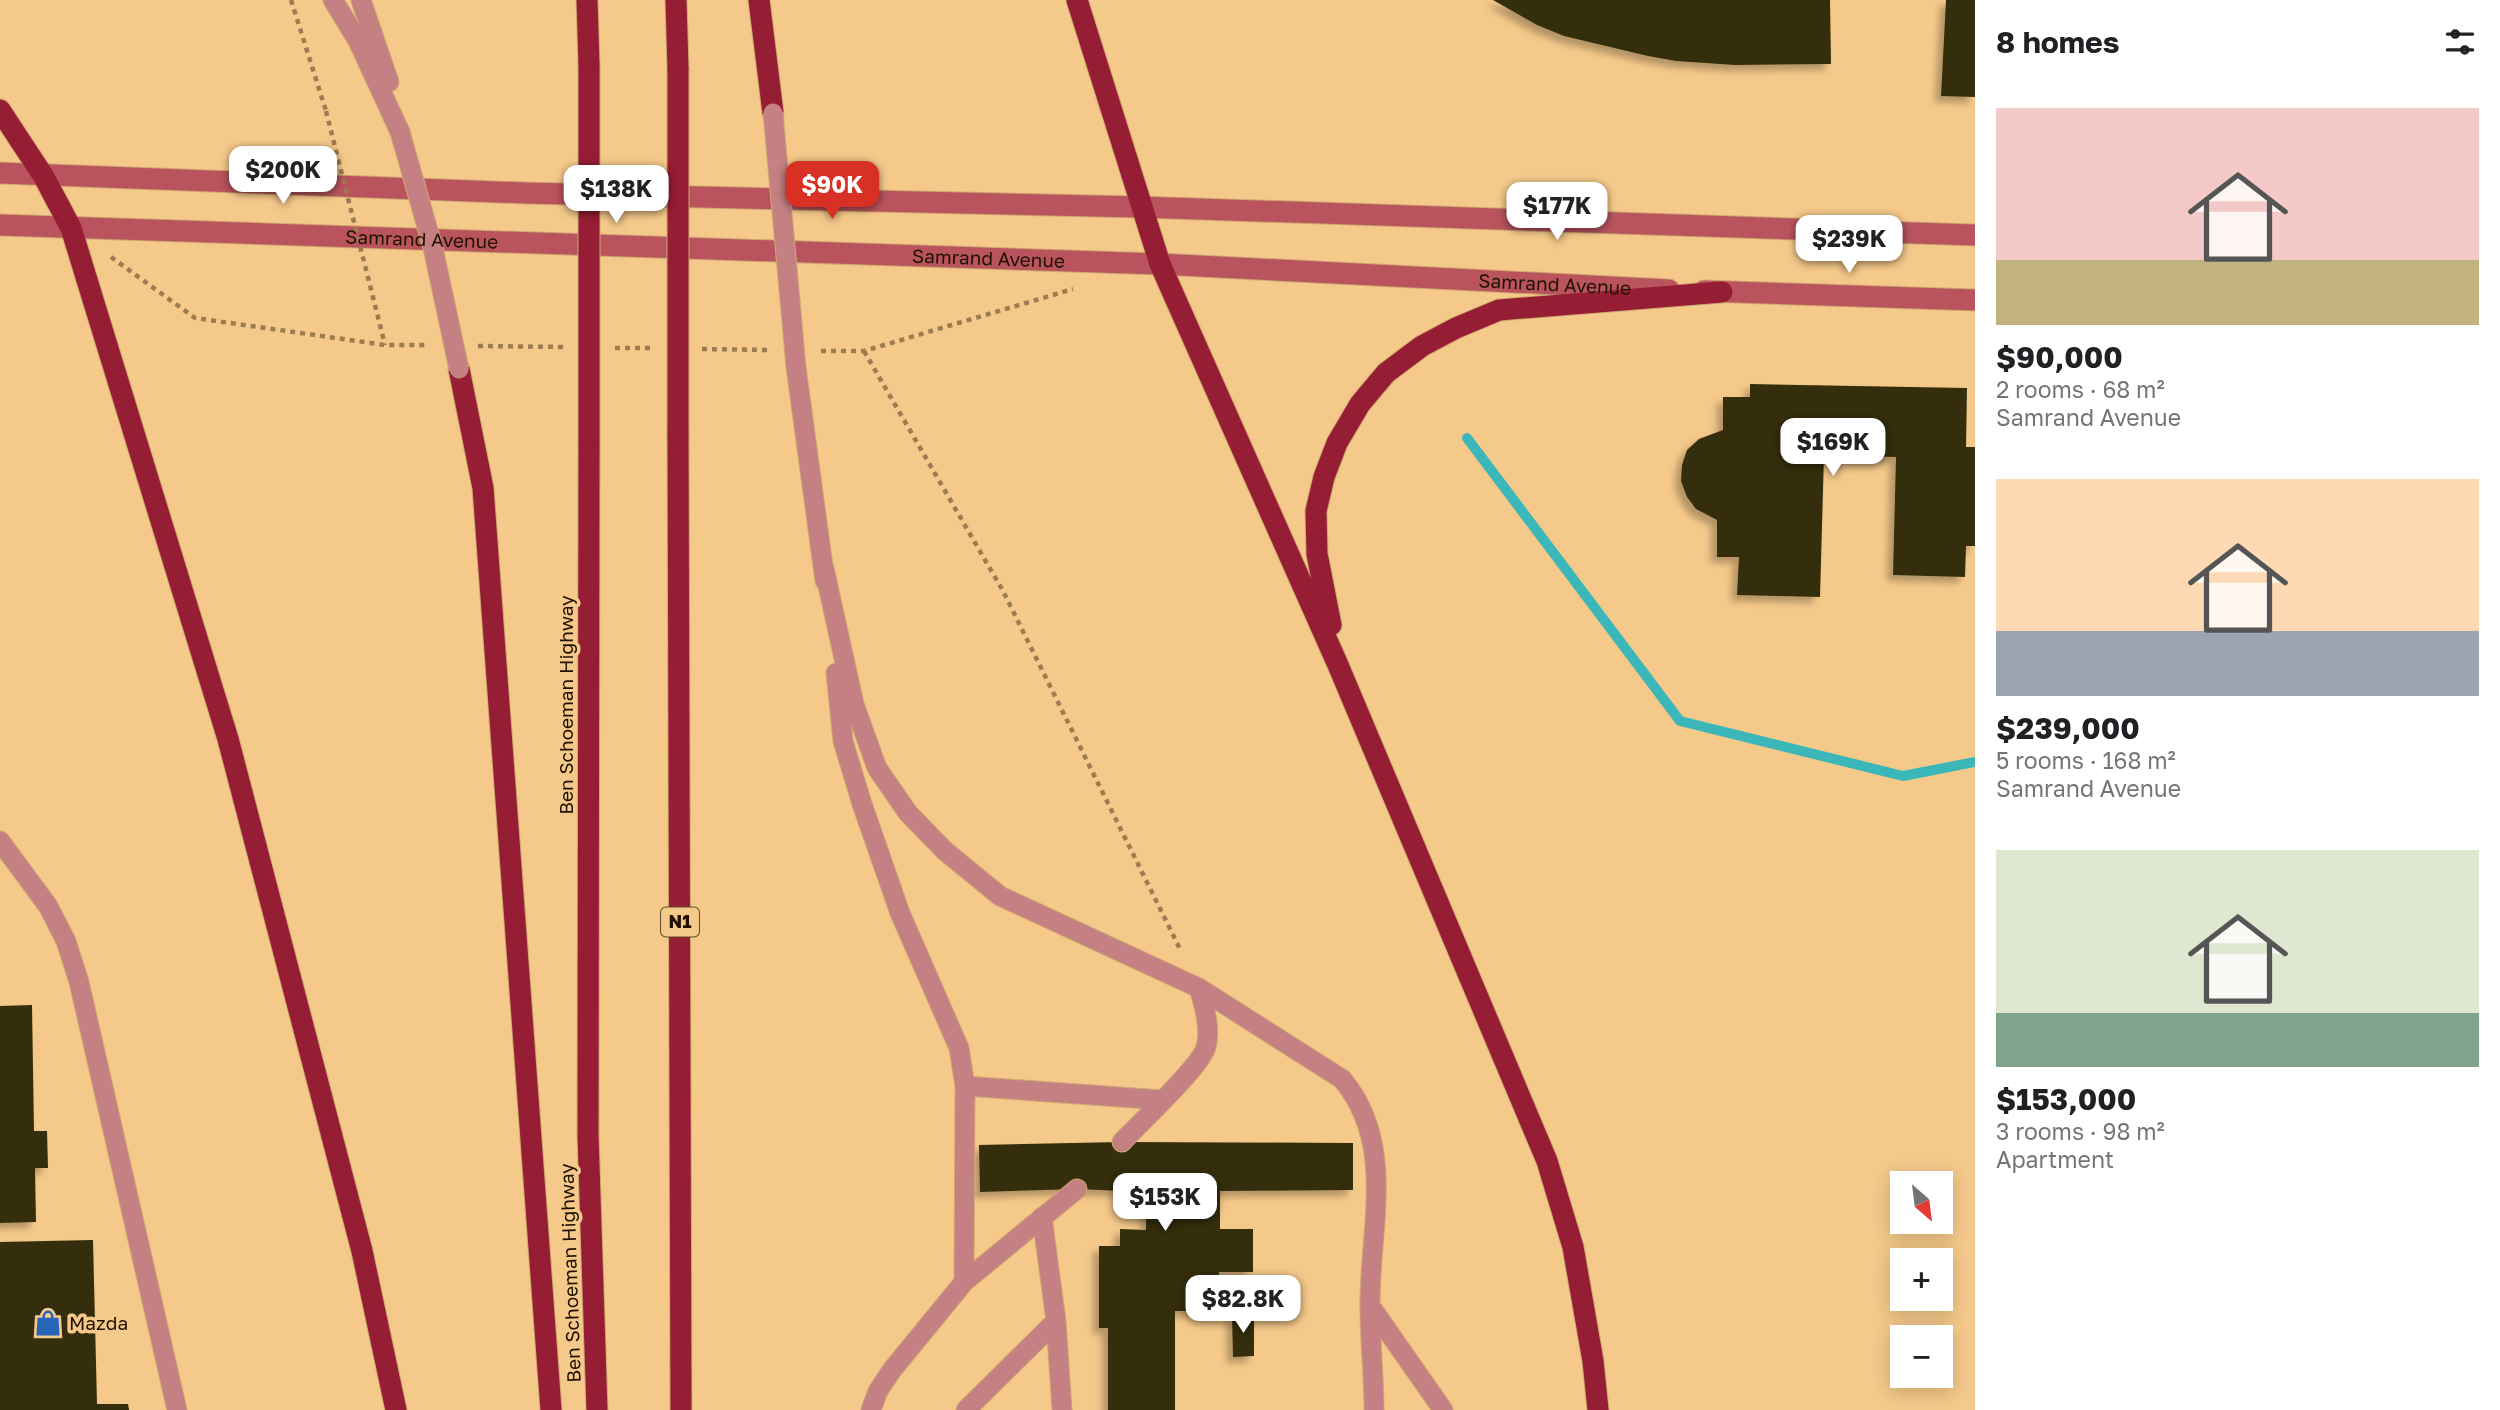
<!DOCTYPE html>
<meta charset="utf-8">
<style>
:root{--surface:#fff;--page:#f2f2f2;--text:#202124;--muted:#757577;--accent:#d93025}
body{margin:0;font-family:"Golos Text",sans-serif;background:var(--page);color:var(--text);height:100vh;display:flex;flex-direction:column;font-size:26px;white-space:nowrap}
*{box-sizing:border-box;margin:0}
p{font-size:23px;color:var(--muted)}
.icon{flex:none;width:38px;height:38px;fill:none;stroke:currentColor;stroke-width:2;stroke-linecap:round;stroke-linejoin:round}
.map{position:relative;flex:1;overflow:hidden}
.drawer{display:flex;flex-direction:column;background:var(--surface);width:525px}
.drawer>*{flex:none}
.needle{width:46px;rotate:152deg}
.tools{position:absolute;left:1890px;top:1171px;display:grid;gap:14px}
.tools a{display:grid;place-items:center;width:63px;height:63px;border-radius:0px;background:var(--surface);box-shadow:0 4px 18px #0003;font-size:35px}
.price{position:absolute;translate:-50% -60px;padding:0 16px;border-radius:14px;background:#fff;color:#222;font-size:23px;line-height:46px;filter:drop-shadow(0 2px 4px #0008)}
.price::after{content:'';position:absolute;left:50%;top:42px;width:21px;height:16px;margin-left:-10px;background:inherit;clip-path:polygon(0 0,100% 0,50% 100%)}
.price.on{background:var(--accent);color:#fff}
ul{padding:0;list-style:none}
li{display:grid;align-content:center;gap:14px;height:371px;padding:0 21px}
li span{display:grid;place-items:center;height:217px;border-radius:0px;color:#555}
li>.icon{margin-inline-start:auto}
span .icon{width:126px;height:126px;fill:#fffc;stroke-width:1}
li b{font-size:30px}
h2{display:flex;justify-content:space-between;align-items:center;height:84px;padding:0 21px;font-size:30px}
main{display:flex;flex:1;min-height:0}
.map>svg:first-child{display:block}
.lines{fill:none;stroke-linecap:round;stroke-linejoin:round}
.stream{stroke:#3cb7b9;stroke-width:10}
.building{fill:#362e0a;filter:url(#shadow)}
.lane-casing{stroke:#cfa871;stroke-width:21}
.secondary-casing{stroke:#cfa871;stroke-width:23}
.highway-casing{stroke:#cfa871;stroke-width:23}
.path{stroke:#9c7c50;stroke-width:4.5;stroke-dasharray:5 5;stroke-linecap:butt}
.lane{stroke:#c58083;stroke-width:19}
.secondary{stroke:#b9545e;stroke-width:21}
.highway{stroke:#951d34;stroke-width:21}
.lane-bridge-casing{stroke:#cfa871;stroke-width:21;stroke-linecap:butt}
.highway-bridge-casing{stroke:#cfa871;stroke-width:23;stroke-linecap:butt}
.path-bridge{stroke:#9c7c50;stroke-width:4.5;stroke-dasharray:5 5;stroke-linecap:butt}
.lane-bridge{stroke:#c58083;stroke-width:19}
.highway-bridge{stroke:#951d34;stroke-width:21}
.labels{text-anchor:middle;stroke-width:7;stroke-linejoin:round;paint-order:stroke}
.shield{fill:#f5c98a;stroke:#614929;stroke-width:2}
.shield-label{font-size:18px;font-weight:bold;fill:#211200}
.street-label{font-size:19px;fill:#211200;stroke:#f5c98a}
.poi-label{font-size:19px;fill:#211200;stroke:#f5c98a;text-anchor:start}
</style>
<main>
<div class="map">
<svg width="1975" height="1410" viewBox="0 0 1975 1410">
<defs>
<filter id="shadow"><feDropShadow dx="-6" dy="6" stdDeviation="3.5" flood-color="#0004"/></filter>
</defs>
<rect width="100%" height="100%" fill="#f5c98a"/>
<g class="lines">
<path class="stream" d="M1467 438 1680 721 1903 776 1975 762"/>
</g>
<path class="building" d="M1493 0H1830L1831 64 1735 65 1676 61 1648 56 1564 36 1537 25Z
M1946 0H1975V97L1941 96Z
M1750 384 1967 388 1966 447H1975V546H1966L1965 577 1893 575 1896 457 1824 455 1820 597 1737 595 1739 557H1717V520L1696 509 1687 497 1681 481 1682 465 1687 450 1699 439 1723 430V397H1750Z
M32 1005 34 1131H47L48 1168H35L36 1222 0 1223V1006Z
M1122 1142 1353 1143V1190L1220 1191V1229H1253V1272H1219V1311H1175V1410H1108V1328H1099V1246H1120V1229L1146 1230V1192L1077 1189 980 1192 979 1145Z
M93 1240 97 1404H128L129 1410H0V1242Z
M1254 1314V1356L1233 1357 1232 1315Z"/>
<g class="lines">
<g class="lane-casing">
<path id="lane" d="M333 0 358 41 400 132
M361 0 389 82
M796 367 825 581
M824 568 854 704 877 768 908 813 945 851 1000 896 1199 988 1342 1079C1397 1144 1369 1230 1370 1307 1370 1342 1374 1376 1374 1410
M836 673 843 741 862 804 900 913 959 1048 965 1086 964 1282 892 1370 878 1391 871 1410
M0 841 48 906 66 941 79 982 177 1410
M965 1086 1162 1100
M1122 1142C1139 1124 1201 1066 1206 1047 1211 1028 1204 1006 1199 988
M1042 1217 1056 1321 1062 1410
M964 1282 1077 1189
M1371 1307 1443 1410
M966 1410 1056 1321"/>
</g>
<g class="secondary-casing">
<g id="secondary">
<path d="M0 173 525 193 1140 207 1975 235"/>
<path id="s1" d="M0 225 1160 264 1669 290"/>
<path d="M1704 291 1975 300"/>
</g>
</g>
<g class="highway-casing">
<path id="highway" d="M587 0 589 65
M676 0 678 69
M759 0 773 113
M1077 0 1160 264 1338 665 1547 1161 1573 1247 1593 1361 1598 1410
M0 110 44 177 71 228 228 739 362 1251 396 1410
M459 369 483 488 551 1410
M678 433 681 1410
M589 441 588 1135 597 1410
M1331 625 1317 554 1316 511 1324 477 1337 443 1360 404 1386 373 1422 346 1456 328 1499 310 1722 292"/>
</g>
<path class="path" d="M291 0 326 111
M111 257 195 318 385 345H427
M478 346 564 347
M615 348H651
M702 349 770 350
M821 351H864L1073 289
M864 351 1003 591 1181 951"/>
<use href="#lane" class="lane"/>
<use href="#secondary" class="secondary"/>
<use href="#highway" class="highway"/>
<g class="lane-bridge-casing">
<path id="lane-bridge" d="M773 113 796 367
M400 132 433 248 459 369"/>
</g>
<g class="highway-bridge-casing">
<path id="highway-bridge" d="M589 65V441
M678 433V69"/>
</g>
<path class="path-bridge" d="M326 111 385 345"/>
<use href="#lane-bridge" class="lane-bridge"/>
<use href="#highway-bridge" class="highway-bridge"/>
</g>
<defs>
<g id="shop-bare" transform="scale(2.1)"><path d="M-5-2.5h2.3a2.7 3.5 0 0 1 5.4 0H5L5.5 6h-11ZM-1.5-2.5h3a1.5 2.3 0 0 0-3 0Z" fill="#2665b7" stroke="#f5c98a" stroke-width="2.5" paint-order="stroke"/></g>
</defs>
<g fill-rule="evenodd">
<use href="#shop-bare" x="48" y="1323"/>
</g>
<g class="labels">
<rect class="shield" x="661" y="907.5" width="38" height="29" rx="5"/>
<g class="shield-label">
<text x="680" y="928">N1</text>
</g>
<g class="street-label">
<text dy="7" stroke="none"><textPath href="#s1" startOffset="422">Samrand Avenue</textPath></text>
<text dy="7" stroke="none"><textPath href="#s1" startOffset="989">Samrand Avenue</textPath></text>
<text dy="7" stroke="none"><textPath href="#s1" startOffset="1556">Samrand Avenue</textPath></text>
<text transform="translate(566 705) rotate(-90)" y="7">Ben Schoeman Highway</text>
<text transform="translate(570 1273) rotate(-92)" y="7">Ben Schoeman Highway</text>
</g>
<g class="poi-label">
<text x="69" y="1330">Mazda</text>
</g>
</g>
</svg>
<div class="tools">
<a><svg class="needle" viewBox="-14 -14 28 28"><path d="M0-13l5 13h-10z" fill="#e53935"/><path d="M0 13l5-13h-10z" fill="#757577"/></svg></a>
<a>+</a>
<a>−</a>
</div>
<b class="price" style="left:283px;top:206px">$200K</b>
<b class="price on" style="left:832px;top:221px">$90K</b>
<b class="price" style="left:616px;top:225px">$138K</b>
<b class="price" style="left:1557px;top:242px">$177K</b>
<b class="price" style="left:1849px;top:275px">$239K</b>
<b class="price" style="left:1833px;top:478px">$169K</b>
<b class="price" style="left:1165px;top:1233px">$153K</b>
<b class="price" style="left:1243px;top:1335px">$82.8K</b>
</div>
<section class="drawer">
<h2>8 homes<svg class="icon" aria-label="filters" viewBox="0 0 24 24"><path d="M4 7h16M4 17h16"/><circle cx="9" cy="7" r="2"/><circle cx="15" cy="17" r="2"/></svg></h2>
<ul>
<li><span style="background:linear-gradient(#f6c9c9 70%,#c2b280 0)"><svg class="icon" aria-label="home" viewBox="0 0 24 24"><path d="M3 11l9-7 9 7M6 9v11h12V9"/></svg></span><div><b>$90,000</b><p>2 rooms · 68 m²</p><p>Samrand Avenue</p></div></li>
<li><span style="background:linear-gradient(#ffd9b3 70%,#9aa5b1 0)"><svg class="icon" aria-label="home" viewBox="0 0 24 24"><path d="M3 11l9-7 9 7M6 9v11h12V9"/></svg></span><div><b>$239,000</b><p>5 rooms · 168 m²</p><p>Samrand Avenue</p></div></li>
<li><span style="background:linear-gradient(#dfe7d0 75%,#7fa58c 0)"><svg class="icon" aria-label="home" viewBox="0 0 24 24"><path d="M3 11l9-7 9 7M6 9v11h12V9"/></svg></span><div><b>$153,000</b><p>3 rooms · 98 m²</p><p>Apartment</p></div></li>
</ul>
</section>
</main>
